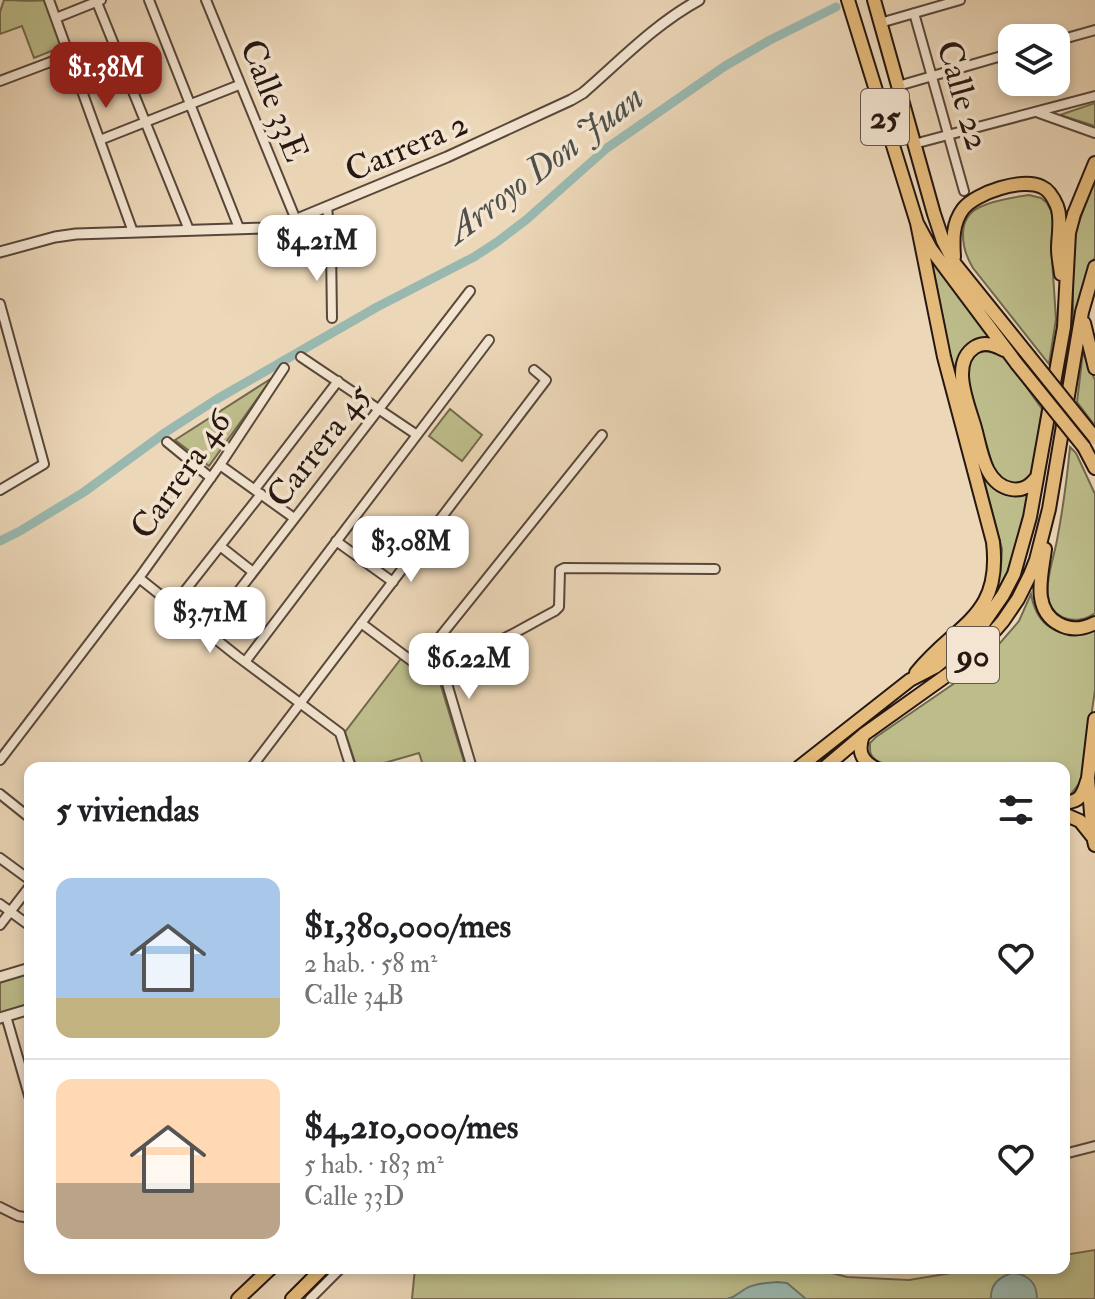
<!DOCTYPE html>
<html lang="es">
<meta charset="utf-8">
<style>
:root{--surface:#fff;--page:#f6f6f6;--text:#202124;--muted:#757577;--line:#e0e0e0;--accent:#8f2418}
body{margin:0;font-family:"IM FELL Double Pica",serif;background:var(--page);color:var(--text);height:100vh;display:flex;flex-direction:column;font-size:30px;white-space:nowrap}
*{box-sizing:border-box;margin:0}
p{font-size:26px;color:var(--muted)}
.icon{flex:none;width:44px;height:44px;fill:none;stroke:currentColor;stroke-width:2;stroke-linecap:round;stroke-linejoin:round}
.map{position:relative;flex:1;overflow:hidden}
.details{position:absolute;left:24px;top:762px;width:1046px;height:512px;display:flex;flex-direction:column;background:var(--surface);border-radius:16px;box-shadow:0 4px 12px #0003}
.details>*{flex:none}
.controls{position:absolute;left:998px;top:24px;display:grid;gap:16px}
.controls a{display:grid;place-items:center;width:72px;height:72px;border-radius:16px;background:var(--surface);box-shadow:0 4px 12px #0003;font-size:40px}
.price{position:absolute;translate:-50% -68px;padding:0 18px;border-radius:16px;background:#fff;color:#222;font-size:26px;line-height:52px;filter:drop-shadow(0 2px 4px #0008)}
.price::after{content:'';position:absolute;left:50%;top:48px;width:24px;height:18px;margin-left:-12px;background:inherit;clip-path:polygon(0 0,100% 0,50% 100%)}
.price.selected{background:var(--accent);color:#fff}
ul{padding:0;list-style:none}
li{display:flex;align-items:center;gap:24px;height:200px;padding:0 32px}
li+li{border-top:2px solid var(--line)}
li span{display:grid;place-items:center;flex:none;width:224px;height:160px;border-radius:16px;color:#555}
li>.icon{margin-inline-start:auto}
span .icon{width:96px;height:96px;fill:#fffc;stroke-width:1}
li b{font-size:34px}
h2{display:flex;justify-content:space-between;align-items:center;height:96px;padding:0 32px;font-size:34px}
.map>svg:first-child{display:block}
.green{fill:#bdbd8b;stroke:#726a4e;stroke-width:2}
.water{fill:#99b9b0;stroke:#6b7870;stroke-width:2}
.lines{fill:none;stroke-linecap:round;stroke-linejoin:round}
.canal{stroke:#99b9b0;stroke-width:9}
.minor-casing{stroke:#58473b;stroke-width:12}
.tertiary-casing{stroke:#58473b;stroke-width:13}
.trunk-casing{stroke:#271711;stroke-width:16}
.minor{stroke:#f3e5d1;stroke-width:8}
.tertiary{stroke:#f3e5d1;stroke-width:9}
.trunk{stroke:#e6bc7c;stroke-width:12}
.trunk-bridge-casing{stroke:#271711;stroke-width:16;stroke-linecap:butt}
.trunk-bridge{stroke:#e6bc7c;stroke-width:12}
.labels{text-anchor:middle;stroke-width:7;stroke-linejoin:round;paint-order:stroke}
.shield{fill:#f3e5d1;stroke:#64554b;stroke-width:2}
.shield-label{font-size:32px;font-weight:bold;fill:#271711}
.street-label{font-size:34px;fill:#271711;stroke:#f3e5d1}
.water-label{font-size:36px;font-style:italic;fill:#4f5049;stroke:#f3e5d1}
</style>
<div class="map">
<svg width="1095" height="1299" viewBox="0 0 1095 1299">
<rect width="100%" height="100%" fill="#ecd7b8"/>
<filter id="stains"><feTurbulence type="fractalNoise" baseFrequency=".0025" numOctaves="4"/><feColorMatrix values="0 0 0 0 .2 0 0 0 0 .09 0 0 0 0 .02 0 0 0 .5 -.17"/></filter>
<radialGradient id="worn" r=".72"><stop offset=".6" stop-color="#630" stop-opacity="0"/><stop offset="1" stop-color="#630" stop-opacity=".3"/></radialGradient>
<path class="green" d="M4 0C19 0 32 2 47 0L64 46 34 58 22 26 0 34V12Z
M1095 103V126L1060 115Z
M1095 180V257L1088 274 1073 343V246L1077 227Z
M1029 195 1041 198 1047 203 1051 211 1054 224 1051 244 1056 319 1049 364 973 268C962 250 955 218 980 207 992 201 1015 197 1029 195Z
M931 257 994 340C966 335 961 350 954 374Z
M989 349 1003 354 1042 409 1033 470C1028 482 1018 485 1005 482L994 470 968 383C968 364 969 353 989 349Z
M1083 352 1095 380V426L1077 402Z
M272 378 209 466 175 440Z
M450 409 482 435 462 461 429 436Z
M1070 447 1076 453 1095 494V613C1078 626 1051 620 1048 596 1046 578 1054 557 1057 540 1063 509 1067 478 1070 447Z
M980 465 994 487 1035 483 1009 572 999 592 996 591 1001 567 1002 549Z
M1031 594C1037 628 1062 642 1095 628V690L1082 780 1070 795H1064V768C1031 768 897 774 876 760 869 755 870 751 870 743L876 737 981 665 1019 621Z
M403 656 418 670 437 673 466 768H424L419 753 367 768H357L345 732Z
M30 970V1009L0 1018V979Z
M1095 1250V1299H412L415 1268H813L847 1277 909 1280 982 1268H1064V1255Z"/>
<path class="water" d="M1012 1273C1028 1274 1037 1283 1037 1299H991C990 1285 999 1277 1012 1273Z
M777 1282 787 1283 806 1299H727C736 1297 738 1293 745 1289 754 1283 767 1283 777 1282Z"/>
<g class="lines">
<path class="canal" d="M0 541 20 531 84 492 166 432 217 399 377 307 474 257 497 242 526 220 607 148 725 66 770 40 836 7"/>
<g class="minor-casing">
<path id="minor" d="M49 0 133 232
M96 0 189 230
M149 0 239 228
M206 0 296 220
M914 13 964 191
M56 18 101 0
M880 23 960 0
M1056 41 1095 30
M0 81 69 55
M898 86 1012 53
M1039 113 1095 133
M100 140 239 85
M914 144 1095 96
M327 207 331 248 332 318
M0 304 44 464 0 490
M301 357 417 435
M167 442 211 478
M220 465 294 518
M255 489 338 381
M336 541 393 582
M220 546 253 572
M139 578 237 656 340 733 351 768
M173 606 261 494
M361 623 417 665 443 669
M207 632 470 291
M439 658C482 656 518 630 555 611L559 607 560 570 564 568 715 569
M245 662 489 340
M0 760 139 578 220 465 284 368
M251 768 546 380 534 370
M472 768 435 643 602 435
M0 794 30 818
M0 858 30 880
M0 904 30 926
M0 925 30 886
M6 1016 30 1099
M1064 1154 1095 1146
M0 1207 18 1216 30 1218
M310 1299 341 1268"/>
</g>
<g class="tertiary-casing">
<path id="tertiary" d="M0 252 55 237 76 234 265 228 290 222 447 157 571 100 583 93C621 60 655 24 699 0
M0 977 30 968
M0 1018 30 1009"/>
</g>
<g class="trunk-casing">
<path id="trunk" d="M848 0 917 223 931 249 1017 364
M874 0 934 214 943 241 955 264 1029 356
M954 257C953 240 952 224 963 209 975 193 1023 177 1042 187 1049 190 1054 199 1057 206 1062 219 1058 235 1058 249 1058 257 1060 265 1061 274
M1084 323 1095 368
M1004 350C995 345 985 341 975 347 949 363 969 406 975 428 981 449 984 484 1011 489 1023 491 1030 486 1037 477
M1084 447 1095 468
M1045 549C1042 574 1031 609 1059 624 1071 631 1083 629 1095 623
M916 673C956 623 1002 618 993 542L944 357 917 223
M1095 719 1088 778 1093 836 1095 845
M863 735C858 750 860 760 875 768
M798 768 910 680 935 667 962 645 983 624 1003 595 1014 574 1030 517 1064 327 1069 233 1074 214 1095 163
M824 768 863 735 971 658 1003 621 1018 599 1030 575 1036 560 1049 509 1082 312 1095 267
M1064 802C1079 803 1083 795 1087 781
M1064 814 1080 821 1092 836
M238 1299 271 1268
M292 1299 323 1268"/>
</g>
<use href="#minor" class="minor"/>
<use href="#tertiary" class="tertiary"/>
<use href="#trunk" class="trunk"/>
<g class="trunk-bridge-casing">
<path id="trunk-bridge" d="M1029 356 1095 438
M1017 364 1084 447"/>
</g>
<use href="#trunk-bridge" class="trunk-bridge"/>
</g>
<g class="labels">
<g class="shield">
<rect x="861" y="89" width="48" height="56" rx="6"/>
<rect x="947" y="627" width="52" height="56" rx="6"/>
</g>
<g class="shield-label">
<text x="885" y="128">25</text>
<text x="973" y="666">90</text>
</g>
<g class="street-label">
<text transform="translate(964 95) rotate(74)" y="12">Calle 22</text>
<text transform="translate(275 100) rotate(68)" y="12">Calle 33E</text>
<text transform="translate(406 146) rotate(-23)" y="12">Carrera 2</text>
<text transform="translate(318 445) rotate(-52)" y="12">Carrera 45</text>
<text transform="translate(180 474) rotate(-55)" y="12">Carrera 46</text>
</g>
<g class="water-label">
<text transform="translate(544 163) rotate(-37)" y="13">Arroyo Don Juan</text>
</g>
</g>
<rect width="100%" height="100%" filter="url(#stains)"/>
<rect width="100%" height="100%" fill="url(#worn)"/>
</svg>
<div class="controls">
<a><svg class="icon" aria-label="layers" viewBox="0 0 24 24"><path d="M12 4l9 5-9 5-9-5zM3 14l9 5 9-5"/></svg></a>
</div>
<b class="price selected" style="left:106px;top:110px">$1.38M</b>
<b class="price" style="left:317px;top:283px">$4.21M</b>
<b class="price" style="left:411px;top:584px">$3.08M</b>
<b class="price" style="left:210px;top:655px">$3.71M</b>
<b class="price" style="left:469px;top:701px">$6.22M</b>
<section class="details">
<h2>5 viviendas<svg class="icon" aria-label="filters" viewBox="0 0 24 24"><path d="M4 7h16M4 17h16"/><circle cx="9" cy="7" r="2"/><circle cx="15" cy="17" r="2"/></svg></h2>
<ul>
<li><span style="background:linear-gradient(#a9c7e8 75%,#c2b280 0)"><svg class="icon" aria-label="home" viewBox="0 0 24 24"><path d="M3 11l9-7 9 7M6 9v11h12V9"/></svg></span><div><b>$1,380,000/mes</b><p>2 hab. · 58 m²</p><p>Calle 34B</p></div><svg class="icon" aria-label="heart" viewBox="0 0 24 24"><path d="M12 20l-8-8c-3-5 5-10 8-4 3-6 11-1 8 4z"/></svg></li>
<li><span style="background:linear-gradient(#ffd9b3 65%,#b9a48a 0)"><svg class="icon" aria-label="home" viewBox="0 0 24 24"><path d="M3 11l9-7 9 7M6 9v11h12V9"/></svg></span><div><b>$4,210,000/mes</b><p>5 hab. · 183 m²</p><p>Calle 33D</p></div><svg class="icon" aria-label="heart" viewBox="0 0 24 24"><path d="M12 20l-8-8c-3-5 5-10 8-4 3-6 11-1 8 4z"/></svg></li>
</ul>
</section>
</div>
